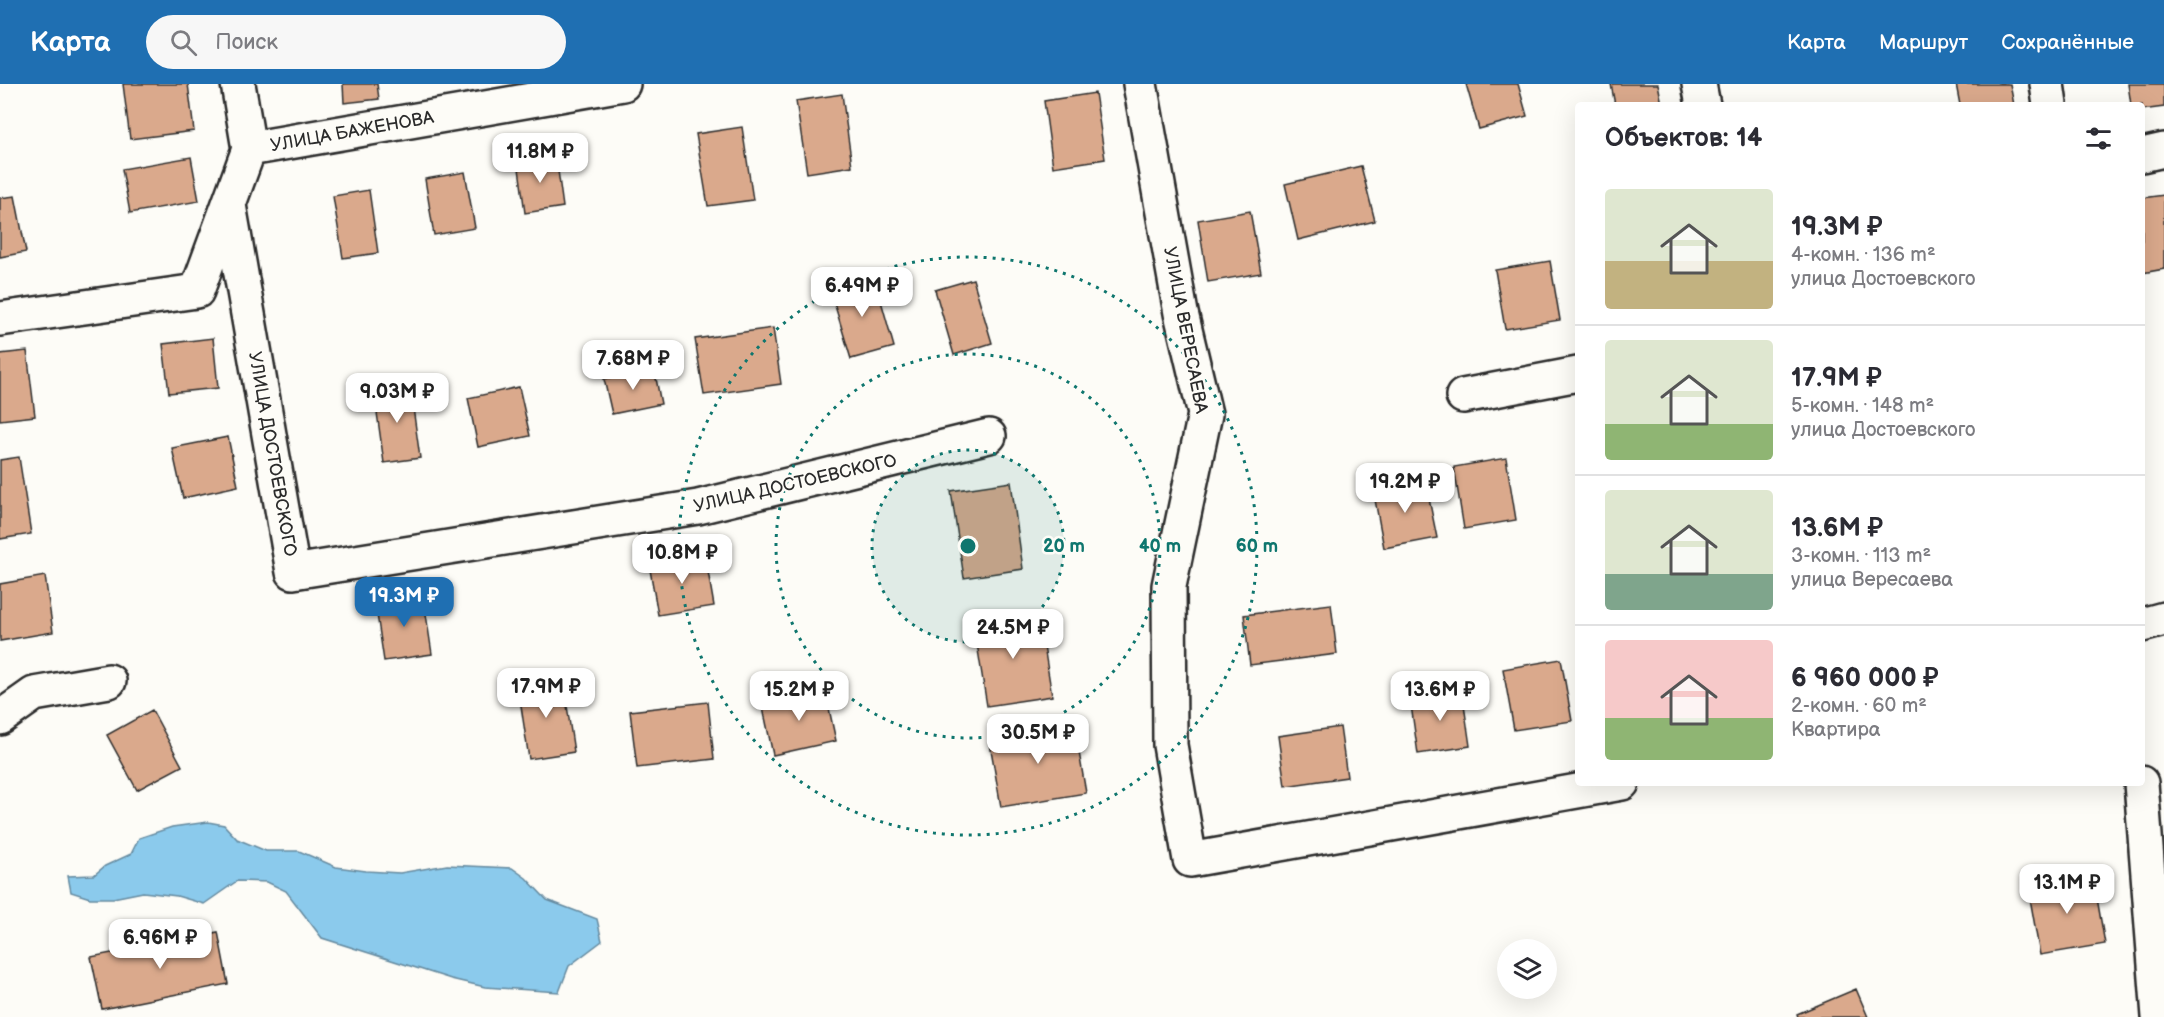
<!DOCTYPE html>
<html lang="ru">
<meta charset="utf-8">
<style>
:root{--surface:#fff;--page:#f7f7f7;--text:#2b2b33;--muted:#7c7c81;--line:#e1e1e2;--accent:#1f6fb2}
body{margin:0;font-family:"Balsamiq Sans",sans-serif;background:var(--page);color:var(--text);height:100vh;display:flex;flex-direction:column;font-size:22px;white-space:nowrap}
*{box-sizing:border-box;margin:0}
p{font-size:20px;color:var(--muted)}
.icon{flex:none;width:33px;height:33px;fill:none;stroke:currentColor;stroke-width:2;stroke-linecap:round;stroke-linejoin:round}
.map{position:relative;flex:1;overflow:hidden}
.details{position:absolute;left:1575px;top:18px;width:570px;height:684px;display:flex;flex-direction:column;background:var(--surface);border-radius:6px;box-shadow:0 6px 24px #0002}
.details>*{flex:none}
.buttons{position:absolute;left:1497px;top:855px;display:grid;gap:12px}
.buttons a{display:grid;place-items:center;width:60px;height:60px;border-radius:50%;background:var(--surface);box-shadow:0 6px 24px #0002;font-size:30px}
.price{position:absolute;translate:-50% -51px;padding:0 14px;border-radius:12px;background:#fff;color:#222;font-size:20px;line-height:39px;filter:drop-shadow(0 2px 3px #0008)}
.price::after{content:'';position:absolute;left:50%;top:36px;width:18px;height:14px;margin-left:-9px;background:inherit;clip-path:polygon(0 0,100% 0,50% 100%)}
.price.selected{background:var(--accent);color:#fff}
ul{padding:0;list-style:none}
li{display:flex;align-items:center;gap:18px;height:150px;padding:0 30px}
li+li{border-top:2px solid var(--line)}
li span{display:grid;place-items:center;flex:none;width:168px;height:120px;border-radius:6px;color:#555}
li>.icon{margin-inline-start:auto}
span .icon{width:72px;height:72px;fill:#fffc;stroke-width:1}
li b{font-size:26px}
h2{display:flex;justify-content:space-between;align-items:center;height:72px;padding:0 30px;font-size:26px}
header{display:flex;align-items:center;gap:36px;box-sizing:border-box;height:84px;padding:0 30px;background:var(--accent);color:#fff}
header strong{font-size:28px}
nav{display:flex;gap:33px;margin-inline-start:auto;font-size:21px}
.search{width:420px;height:54px;background:var(--page);display:flex;align-items:center;gap:15px;box-sizing:border-box;padding:0 21px;border-radius:33px;color:var(--muted);font-size:22px}
.map>svg:first-child{display:block}
.water{fill:#8bcaec;stroke:#658a9f;stroke-width:1.5}
.building{fill:#daa98c;stroke:#2b2b2b;stroke-width:1.5}
.lines{fill:none;stroke-linecap:round;stroke-linejoin:round}
.minor-casing{stroke:#2b2b2b;stroke-width:38}
.minor{stroke:#fdfcf7;stroke-width:33}
.ring{fill:none;stroke:#0f766e;stroke-width:3;stroke-dasharray:3 6}
.labels{text-anchor:middle;stroke-width:5;stroke-linejoin:round;paint-order:stroke}
.street-label{font-size:18px;fill:#2b2b2b;stroke:#fdfcf7}
.centre{fill:#0f766e;stroke:#fdfcf7;stroke-width:3}
.ring-label{font-size:18px;text-anchor:middle;font-weight:bold;fill:#0f766e;stroke:#fdfcf7;stroke-width:5;stroke-linejoin:round;paint-order:stroke}
</style>
<header>
<strong>Карта</strong>
<div class="search"><svg class="icon" aria-label="search" viewBox="0 0 24 24"><circle cx="10" cy="10" r="6"/><path d="M15 15l6 6"/></svg>Поиск</div>
<nav><a>Карта</a><a>Маршрут</a><a>Сохранённые</a></nav>
</header>
<div class="map">
<svg width="2164" height="933" viewBox="0 0 2164 933">
<rect width="100%" height="100%" fill="#fdfcf7"/>
<filter id="ink" filterUnits="userSpaceOnUse"><feTurbulence type="fractalNoise" baseFrequency=".0167" numOctaves="2"/><feDisplacementMap in="SourceGraphic" scale="12" xChannelSelector="R" yChannelSelector="G"/><feConvolveMatrix kernelMatrix="1 2 1 2 8 2 1 2 1" color-interpolation-filters="sRGB"/></filter>
<g filter="url(#ink)">
<path class="water" d="M208 738 224 741 237 755 266 767H299L336 783 366 787 400 789 447 781 512 784 526 794 547 816 597 835 602 857 569 882 559 908 485 903 451 895 322 854 286 807 267 798 237 797 204 820 177 812 143 808 113 814H90L71 808 68 792 94 791 105 782 131 770 139 754 172 743Z"/>
<path class="building" d="M123 0H188L194 47 130 55Z
M343 0H377L379 15 344 19Z
M1466 0H1518L1527 32 1479 45Z
M1611 0H1658L1662 20 1615 21Z
M1956 0H2010L2014 21H1960Z
M2128 0H2164V23L2142 26V21H2131Z
M1095 9 1105 75 1053 83 1044 17Z
M842 10 852 82 807 89 796 17Z
M742 43 753 116 708 122 696 50Z
M556 72 563 123 525 129 518 77Z
M191 73 199 117 130 129 122 85Z
M1361 82 1375 137 1298 156 1285 100Z
M465 88 475 144 434 151 425 95Z
M369 106 378 169 343 174 333 112Z
M2164 111V185L2142 189V114Z
M15 112 26 168 0 173V114Z
M1250 127 1261 189 1208 198 1198 136Z
M1550 177 1560 236 1505 245 1495 186Z
M874 192 894 263 851 275 830 205Z
M973 195 992 259 954 271 935 206Z
M773 244 781 300 704 311 695 255Z
M213 254 218 304 169 309 163 260Z
M27 267 35 332 0 336V270Z
M654 284 661 320 612 330 604 295Z
M410 302 420 374 384 379 374 307Z
M519 303 530 352 478 363 468 314Z
M228 353 238 402 183 414 172 364Z
M19 373 31 450 0 455V376Z
M1506 374 1516 436 1464 445 1454 383Z
M1425 395 1437 454 1384 464 1373 405Z
M1011 398 1023 485 964 494 951 407Z
M705 470 714 522 658 531 649 480Z
M45 492 53 548 0 557V500Z
M423 510 432 570 384 577 375 517Z
M1331 520 1337 570 1250 581 1244 531Z
M1039 531 1052 612 987 622 974 541Z
M1561 575 1572 637 1514 646 1503 585Z
M563 595 574 668 529 675 518 602Z
M825 606 836 657 773 671 762 619Z
M1462 607 1470 662 1418 670 1410 614Z
M708 618 714 675 637 684 630 627Z
M152 626 182 682 137 706 107 651Z
M1074 639 1086 709 1001 723 989 654Z
M1340 643 1347 693 1285 702 1278 652Z
M2093 791 2105 860 2040 871 2028 803Z
M218 848 228 900 102 925 91 873Z
M1856 905 1868 933H1798L1797 930Z"/>
<g class="lines">
<g class="minor-casing">
<path id="minor" d="M238 0 249 65
M1140 0 1181 229 1205 330 1169 502 1170 661 1190 776 1622 699
M1699 0 1703 21
M2047 0 2050 21
M2142 71 2164 66
M229 121 293 488 698 423 989 352
M0 235 197 207 249 65 623 0
M1463 312 1578 290
M2142 541 2164 535
M0 634 34 610 109 597
M2141 699 2159 933"/>
</g>
<use href="#minor" class="minor"/>
</g>
</g>
<circle cx="968" cy="462" r="96" fill="#0f766e" fill-opacity=".12"/>
<g class="ring">
<circle cx="968" cy="462" r="96"/>
<circle cx="968" cy="462" r="192"/>
<circle cx="968" cy="462" r="289"/>
</g>
<g class="labels">
<g class="street-label">
<text transform="translate(352 47) rotate(-10)" y="6">УЛИЦА БАЖЕНОВА</text>
<text transform="translate(1186 246) rotate(79)" y="6">УЛИЦА ВЕРЕСАЕВА</text>
<text transform="translate(273 370) rotate(80)" y="6">УЛИЦА ДОСТОЕВСКОГО</text>
<text transform="translate(795 399) rotate(-13)" y="6">УЛИЦА ДОСТОЕВСКОГО</text>
</g>
</g>
<circle cx="968" cy="462" r="9" class="centre"/>
<g class="ring-label">
<text x="1064" y="468">20 m</text>
<text x="1160" y="468">40 m</text>
<text x="1257" y="468">60 m</text>
</g>
</svg>
<div class="buttons">
<a><svg class="icon" aria-label="layers" viewBox="0 0 24 24"><path d="M12 4l9 5-9 5-9-5zM3 14l9 5 9-5"/></svg></a>
</div>
<b class="price" style="left:540px;top:100px">11.8M ₽</b>
<b class="price" style="left:862px;top:234px">6.49M ₽</b>
<b class="price" style="left:633px;top:307px">7.68M ₽</b>
<b class="price" style="left:397px;top:340px">9.03M ₽</b>
<b class="price" style="left:1405px;top:430px">19.2M ₽</b>
<b class="price" style="left:682px;top:501px">10.8M ₽</b>
<b class="price selected" style="left:404px;top:544px">19.3M ₽</b>
<b class="price" style="left:1013px;top:576px">24.5M ₽</b>
<b class="price" style="left:546px;top:635px">17.9M ₽</b>
<b class="price" style="left:799px;top:638px">15.2M ₽</b>
<b class="price" style="left:1440px;top:638px">13.6M ₽</b>
<b class="price" style="left:1038px;top:681px">30.5M ₽</b>
<b class="price" style="left:2067px;top:831px">13.1M ₽</b>
<b class="price" style="left:160px;top:886px">6.96M ₽</b>
<section class="details">
<h2>Объектов: 14<svg class="icon" aria-label="filters" viewBox="0 0 24 24"><path d="M4 7h16M4 17h16"/><circle cx="9" cy="7" r="2"/><circle cx="15" cy="17" r="2"/></svg></h2>
<ul>
<li><span style="background:linear-gradient(#dfe7d0 60%,#c2b280 0)"><svg class="icon" aria-label="home" viewBox="0 0 24 24"><path d="M3 11l9-7 9 7M6 9v11h12V9"/></svg></span><div><b>19.3M ₽</b><p>4-комн. · 136 m²</p><p>улица Достоевского</p></div></li>
<li><span style="background:linear-gradient(#dfe7d0 70%,#8fb573 0)"><svg class="icon" aria-label="home" viewBox="0 0 24 24"><path d="M3 11l9-7 9 7M6 9v11h12V9"/></svg></span><div><b>17.9M ₽</b><p>5-комн. · 148 m²</p><p>улица Достоевского</p></div></li>
<li><span style="background:linear-gradient(#dfe7d0 70%,#7fa58c 0)"><svg class="icon" aria-label="home" viewBox="0 0 24 24"><path d="M3 11l9-7 9 7M6 9v11h12V9"/></svg></span><div><b>13.6M ₽</b><p>3-комн. · 113 m²</p><p>улица Вересаева</p></div></li>
<li><span style="background:linear-gradient(#f6c9c9 65%,#8fb573 0)"><svg class="icon" aria-label="home" viewBox="0 0 24 24"><path d="M3 11l9-7 9 7M6 9v11h12V9"/></svg></span><div><b>6 960 000 ₽</b><p>2-комн. · 60 m²</p><p>Квартира</p></div></li>
</ul>
</section>
</div>
